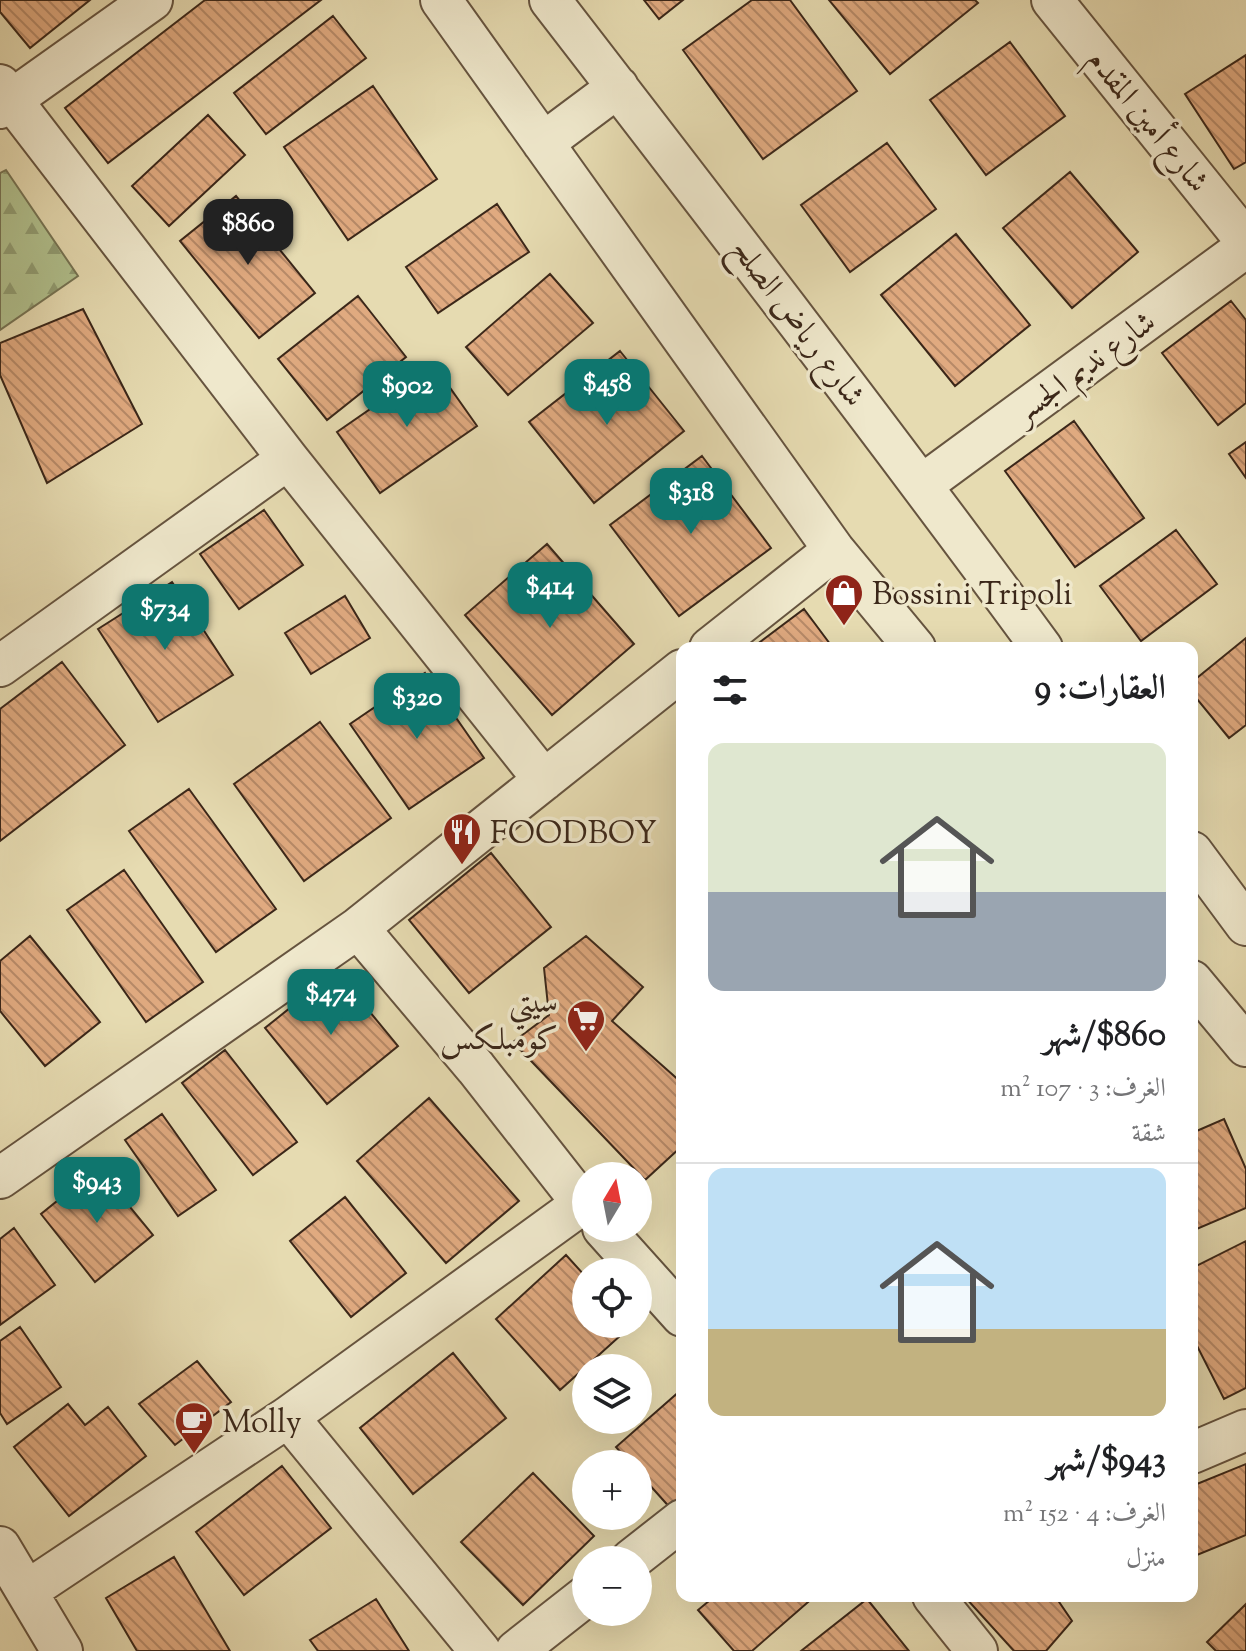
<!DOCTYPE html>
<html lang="ar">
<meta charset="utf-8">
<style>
:root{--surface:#fff;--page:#f2f2f2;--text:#202124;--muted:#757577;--line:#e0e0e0;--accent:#0f766e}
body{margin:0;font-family:"Sorts Mill Goudy",Amiri,serif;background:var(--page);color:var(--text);direction:rtl;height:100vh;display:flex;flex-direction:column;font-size:30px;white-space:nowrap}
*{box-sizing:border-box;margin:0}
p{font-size:26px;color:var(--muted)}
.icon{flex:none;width:44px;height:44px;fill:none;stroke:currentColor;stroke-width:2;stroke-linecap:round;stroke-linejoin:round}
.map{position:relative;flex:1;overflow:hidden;direction:ltr}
.drawer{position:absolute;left:676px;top:642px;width:522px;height:960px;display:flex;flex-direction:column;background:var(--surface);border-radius:16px;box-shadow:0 8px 32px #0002;direction:rtl}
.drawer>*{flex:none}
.needle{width:52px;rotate:10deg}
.buttons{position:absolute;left:572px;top:1162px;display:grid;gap:16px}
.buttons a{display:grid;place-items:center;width:80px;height:80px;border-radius:50%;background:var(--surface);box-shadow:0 8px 32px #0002;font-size:40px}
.price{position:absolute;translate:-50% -68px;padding:0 18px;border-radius:16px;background:var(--accent);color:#fff;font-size:26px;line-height:52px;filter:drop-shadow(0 2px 4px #0008)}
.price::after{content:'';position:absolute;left:50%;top:48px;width:24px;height:18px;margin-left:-12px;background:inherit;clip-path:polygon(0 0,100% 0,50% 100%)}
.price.on{background:#222;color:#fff}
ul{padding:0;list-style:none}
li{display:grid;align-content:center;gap:16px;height:424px;padding:0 32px}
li+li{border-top:2px solid var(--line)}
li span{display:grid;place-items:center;height:248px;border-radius:16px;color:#555}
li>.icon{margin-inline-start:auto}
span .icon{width:144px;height:144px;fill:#fffc;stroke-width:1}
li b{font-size:34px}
h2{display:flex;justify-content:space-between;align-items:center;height:96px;padding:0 32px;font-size:34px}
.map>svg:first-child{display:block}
.forest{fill:url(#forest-firs);stroke:#767454;stroke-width:2}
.building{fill:url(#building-back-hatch);stroke:#3b2719;stroke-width:2}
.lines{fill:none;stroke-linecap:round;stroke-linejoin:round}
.minor-casing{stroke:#66543f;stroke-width:44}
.minor{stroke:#efe8cc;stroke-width:40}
.labels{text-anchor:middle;stroke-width:7;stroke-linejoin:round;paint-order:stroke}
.street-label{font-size:32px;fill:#3b2719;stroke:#efe8cc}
.poi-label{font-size:32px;fill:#3b2719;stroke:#efe8cc;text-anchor:start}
</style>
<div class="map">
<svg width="1246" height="1651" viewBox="0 0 1246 1651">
<defs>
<pattern id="forest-firs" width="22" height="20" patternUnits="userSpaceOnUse" patternTransform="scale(2)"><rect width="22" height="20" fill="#b1c18e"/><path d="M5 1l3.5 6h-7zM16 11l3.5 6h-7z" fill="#919d73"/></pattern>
<pattern id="building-back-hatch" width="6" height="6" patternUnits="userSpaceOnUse" patternTransform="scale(2)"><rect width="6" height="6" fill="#e0aa80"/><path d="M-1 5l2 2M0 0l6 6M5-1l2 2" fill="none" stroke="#b78a68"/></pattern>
</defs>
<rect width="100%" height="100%" fill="#e6dbb1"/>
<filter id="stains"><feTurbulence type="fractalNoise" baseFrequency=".0025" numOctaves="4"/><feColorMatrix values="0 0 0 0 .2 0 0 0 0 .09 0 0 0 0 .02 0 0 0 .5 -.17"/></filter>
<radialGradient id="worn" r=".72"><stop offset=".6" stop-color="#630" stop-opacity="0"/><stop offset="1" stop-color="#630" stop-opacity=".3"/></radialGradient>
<path class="forest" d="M6 170 78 276 0 330V173Z"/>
<path class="building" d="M0 0H90L30 48 0 12Z
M205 0H321L108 163 65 108Z
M644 0H683L659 19Z
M752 0H790L857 91 763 159 683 50Z
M829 0H975L978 3 890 74Z
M333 16 366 58 266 134 234 93Z
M1010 42 1065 116 986 175 930 100Z
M1246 55V162L1234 169 1185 94Z
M373 86 437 179 348 240 284 147Z
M208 115 245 155 169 226 132 186Z
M887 143 936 209 850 272 801 205Z
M1070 172 1138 252 1072 308 1003 228Z
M236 196 315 293 259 338 180 241Z
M497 204 529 252 438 313 406 267Z
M956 234 1030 325 955 386 881 295Z
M550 274 593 323 508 395 466 347Z
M358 296 406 357 327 420 278 359Z
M1231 301 1246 320V403L1218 425 1162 353Z
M83 309 142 424 47 483 0 375V343Z
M620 351 684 431 594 503 529 422Z
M434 365 477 426 380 493 337 432Z
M1074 421 1144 518 1075 567 1005 471Z
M1246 442V478L1229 454Z
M702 456 771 548 679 616 610 525Z
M264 510 303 565 239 609 200 554Z
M1176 530 1217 584 1141 641 1100 586Z
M547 544 634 644 552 715 465 615Z
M172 582 233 675 158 722 98 629Z
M345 596 370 638 311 674 285 633Z
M804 609 833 648H752Z
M1246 638V725L1229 738 1192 693V682Z
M62 662 125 745 0 841V709Z
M425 673 484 758 409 809 350 724Z
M320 722 391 818 304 881 234 784Z
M189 789 276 909 216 952 129 831Z
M491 853 551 927 469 993 409 920Z
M124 870 203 982 146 1022 67 910Z
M30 936 100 1022 45 1066 0 1011V961Z
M586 936 643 987 612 1021 682 1083V1146L645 1180 513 1042 549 1015 544 968Z
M336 971 398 1046 327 1104 265 1028Z
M225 1050 297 1142 253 1175 182 1083Z
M429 1098 519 1201 446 1263 357 1161Z
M162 1114 216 1190 178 1216 125 1140Z
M1224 1119 1246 1169V1208L1192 1231V1133Z
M98 1168 153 1235 95 1282 41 1214Z
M345 1197 406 1273 351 1317 290 1241Z
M14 1228 55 1285 0 1325V1239Z
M1246 1241V1388L1224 1399 1192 1336V1268Z
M566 1255 586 1277V1324H629L631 1326 560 1390 496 1319Z
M20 1327 61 1387 7 1424 0 1413V1341Z
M453 1353 506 1418 413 1494 360 1428Z
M197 1361 231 1402 175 1445 139 1404Z
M681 1390 682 1503 673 1511 638 1472V1464H631L616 1447Z
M68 1404 85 1425 108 1407 146 1456 69 1516 14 1447Z
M1246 1464V1535L1192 1557V1486Z
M282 1466 331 1528 244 1595 196 1532Z
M533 1473 594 1536 523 1605 461 1542Z
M174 1557 230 1651H137L106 1598Z
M715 1596H815L752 1651H734L698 1610Z
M964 1596H1055L1072 1621 1046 1651H1014Z
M376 1599 409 1651H318L310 1640Z
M867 1599 909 1651H801Z
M1246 1604V1651H1216L1207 1642Z"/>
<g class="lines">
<g class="minor-casing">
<path id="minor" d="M441 0 834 550 915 648
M550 0C716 215 881 429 1042 648
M1052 0 1246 241
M0 85 288 459 544 780
M0 108 152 0
M543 143 618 87
M922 485 1246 247
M710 648 834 550
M0 666 288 459
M1192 852 1246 925
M358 928 476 1068 586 1208
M1192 981 1246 1046
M0 1178 358 928 682 670
M603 1228 682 1316
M288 1417 480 1651
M1192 1453 1246 1430
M0 1547 62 1651
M631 1560 682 1520
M27 1591 288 1417 582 1204
M933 1596 977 1651
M516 1651 586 1596"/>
</g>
<use href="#minor" class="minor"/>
</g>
<defs>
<g id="shop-pin" transform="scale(2)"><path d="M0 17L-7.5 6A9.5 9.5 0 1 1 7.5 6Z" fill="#8f2418" stroke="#efe8cc"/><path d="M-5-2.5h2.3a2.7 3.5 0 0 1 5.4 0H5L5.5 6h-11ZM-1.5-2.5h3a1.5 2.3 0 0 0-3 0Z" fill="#fff"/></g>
<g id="restaurant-pin" transform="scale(2)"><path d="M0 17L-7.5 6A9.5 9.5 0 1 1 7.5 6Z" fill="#8f2418" stroke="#efe8cc"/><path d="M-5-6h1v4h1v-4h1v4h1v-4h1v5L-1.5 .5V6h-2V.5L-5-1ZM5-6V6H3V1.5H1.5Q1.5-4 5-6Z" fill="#fff"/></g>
<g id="supermarket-pin" transform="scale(2)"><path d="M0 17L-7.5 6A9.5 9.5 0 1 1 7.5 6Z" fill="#8f2418" stroke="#efe8cc"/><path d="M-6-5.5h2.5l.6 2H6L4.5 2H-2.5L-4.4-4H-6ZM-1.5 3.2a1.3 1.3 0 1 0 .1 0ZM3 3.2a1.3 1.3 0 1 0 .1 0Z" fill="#fff"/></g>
<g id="cafe-pin" transform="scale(2)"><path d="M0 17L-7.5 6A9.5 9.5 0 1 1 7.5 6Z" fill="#8f2418" stroke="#efe8cc"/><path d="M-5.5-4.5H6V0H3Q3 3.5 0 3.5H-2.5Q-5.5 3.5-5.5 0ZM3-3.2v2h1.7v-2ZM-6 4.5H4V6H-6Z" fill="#fff"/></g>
</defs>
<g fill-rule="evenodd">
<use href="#shop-pin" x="844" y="593"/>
<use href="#restaurant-pin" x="462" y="832"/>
<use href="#supermarket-pin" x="586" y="1019"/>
<use href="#cafe-pin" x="194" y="1421"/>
</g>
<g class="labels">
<g class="street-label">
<text transform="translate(1149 120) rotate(51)" y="11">شارع أمين المقدم</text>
<text transform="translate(799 322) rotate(53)" y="11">شارع رياض الصلح</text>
<text transform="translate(1084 366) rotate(-36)" y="11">شارع نديم الجسر</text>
</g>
<g class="poi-label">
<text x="872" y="604">Bossini Tripoli</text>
<text x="490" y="843">FOODBOY</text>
<text x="558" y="1012" text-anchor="end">سيتي<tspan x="558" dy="37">كومبلكس</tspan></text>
<text x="222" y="1432">Molly</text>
</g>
</g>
<rect width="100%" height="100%" filter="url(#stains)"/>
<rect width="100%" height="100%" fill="url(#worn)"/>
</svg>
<div class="buttons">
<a><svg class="needle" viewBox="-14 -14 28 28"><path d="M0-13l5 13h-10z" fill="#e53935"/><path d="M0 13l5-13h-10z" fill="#757577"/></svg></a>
<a><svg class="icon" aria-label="locate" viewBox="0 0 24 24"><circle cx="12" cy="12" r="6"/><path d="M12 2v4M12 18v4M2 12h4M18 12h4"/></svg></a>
<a><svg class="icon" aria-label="layers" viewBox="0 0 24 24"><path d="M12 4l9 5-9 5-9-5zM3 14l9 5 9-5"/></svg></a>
<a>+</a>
<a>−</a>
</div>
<b class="price on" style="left:248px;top:267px">$860</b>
<b class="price" style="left:607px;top:427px">$458</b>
<b class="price" style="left:407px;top:429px">$902</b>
<b class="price" style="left:691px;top:536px">$318</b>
<b class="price" style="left:550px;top:630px">$414</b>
<b class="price" style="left:165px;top:652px">$734</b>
<b class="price" style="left:417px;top:741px">$320</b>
<b class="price" style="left:331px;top:1037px">$474</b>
<b class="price" style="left:97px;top:1225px">$943</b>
<section class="drawer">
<h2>العقارات: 9<svg class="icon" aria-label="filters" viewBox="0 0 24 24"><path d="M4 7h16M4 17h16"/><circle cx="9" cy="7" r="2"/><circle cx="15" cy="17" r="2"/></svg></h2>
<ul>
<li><span style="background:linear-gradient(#dfe7d0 60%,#9aa5b1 0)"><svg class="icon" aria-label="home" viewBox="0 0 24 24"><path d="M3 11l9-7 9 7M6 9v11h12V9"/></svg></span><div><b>$860/شهر</b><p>الغرف: 3 · 107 m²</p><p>شقة</p></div></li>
<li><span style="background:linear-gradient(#bfe0f5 65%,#c2b280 0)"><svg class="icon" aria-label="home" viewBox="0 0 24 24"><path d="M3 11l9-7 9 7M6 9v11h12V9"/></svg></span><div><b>$943/شهر</b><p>الغرف: 4 · 152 m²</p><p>منزل</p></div></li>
</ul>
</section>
</div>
